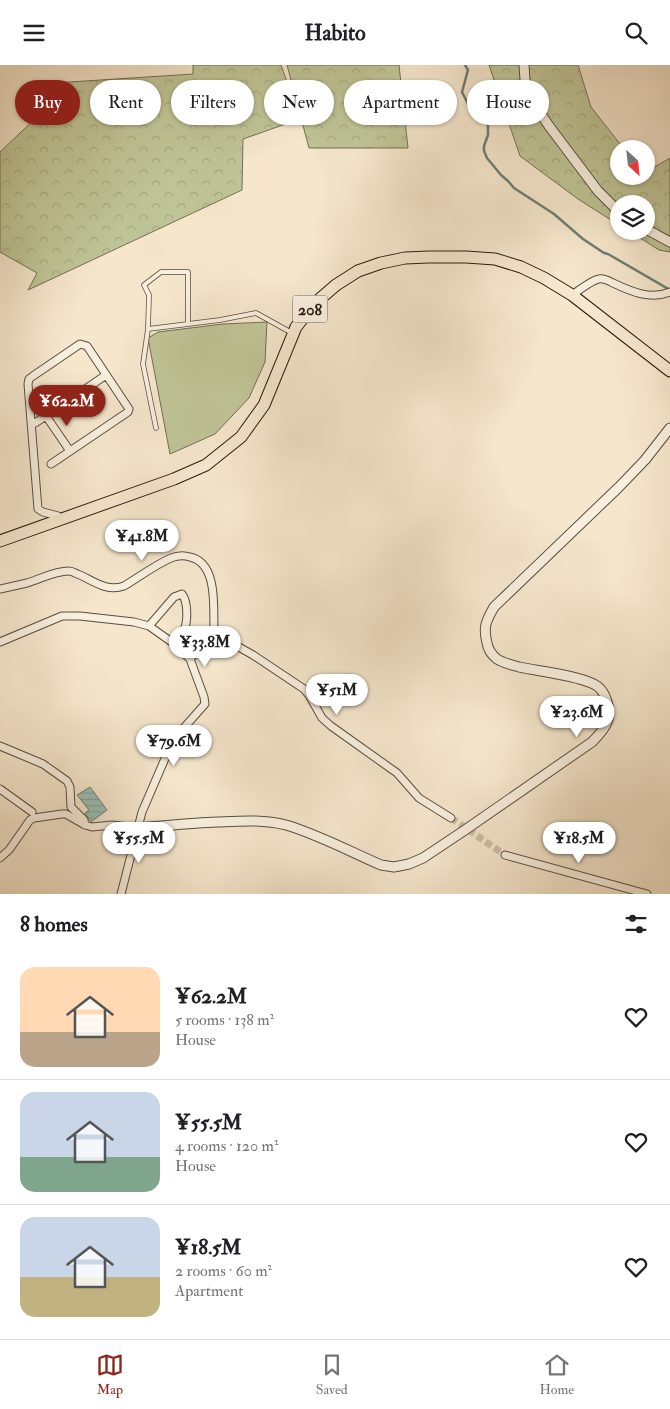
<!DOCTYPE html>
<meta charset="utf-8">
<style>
:root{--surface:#fff;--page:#f2f2f2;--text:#202124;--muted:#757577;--line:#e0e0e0;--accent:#8f2418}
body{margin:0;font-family:"IM FELL Double Pica",serif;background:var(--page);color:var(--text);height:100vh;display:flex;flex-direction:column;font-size:19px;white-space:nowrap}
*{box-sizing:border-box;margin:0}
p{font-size:16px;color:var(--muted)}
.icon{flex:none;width:28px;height:28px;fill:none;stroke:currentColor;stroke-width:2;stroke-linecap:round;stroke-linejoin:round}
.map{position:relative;height:829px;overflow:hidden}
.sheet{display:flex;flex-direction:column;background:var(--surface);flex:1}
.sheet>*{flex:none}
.top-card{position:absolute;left:15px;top:15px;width:640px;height:45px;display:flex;gap:10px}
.needle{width:32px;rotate:153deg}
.controls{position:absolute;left:610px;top:75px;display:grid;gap:10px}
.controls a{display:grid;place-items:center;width:45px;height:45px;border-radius:50%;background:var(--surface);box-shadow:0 1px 4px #0004;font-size:25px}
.price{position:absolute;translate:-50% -42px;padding:0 11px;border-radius:18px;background:#fff;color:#222;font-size:16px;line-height:32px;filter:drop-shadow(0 1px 2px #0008)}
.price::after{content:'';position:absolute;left:50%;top:30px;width:15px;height:11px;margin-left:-8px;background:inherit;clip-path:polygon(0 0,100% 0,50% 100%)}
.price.selected{background:var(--accent);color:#fff}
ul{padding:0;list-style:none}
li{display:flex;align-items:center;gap:15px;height:125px;padding:0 20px}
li+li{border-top:1px solid var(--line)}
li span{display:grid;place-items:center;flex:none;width:140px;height:100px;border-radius:15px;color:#555}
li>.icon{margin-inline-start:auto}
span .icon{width:60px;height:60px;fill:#fffc;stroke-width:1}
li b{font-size:21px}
h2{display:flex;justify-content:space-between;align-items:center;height:60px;padding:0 20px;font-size:21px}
.tag{padding:0 18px;border-radius:22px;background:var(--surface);box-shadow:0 1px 4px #0004;font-size:18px;line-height:45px}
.tag.selected{background:var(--accent);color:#fff}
header{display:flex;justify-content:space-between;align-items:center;height:65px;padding:0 20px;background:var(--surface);font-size:22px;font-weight:700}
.tab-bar{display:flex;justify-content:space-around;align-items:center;height:70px;border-top:1px solid var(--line);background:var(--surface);font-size:14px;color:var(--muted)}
.tab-bar a{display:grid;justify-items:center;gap:2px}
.tab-bar .selected{color:var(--accent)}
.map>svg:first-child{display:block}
.forest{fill:url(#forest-crowns);stroke:#736f54}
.pitch{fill:#bfc496;stroke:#736f54}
.water{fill:url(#water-rules);stroke:#6d7e75}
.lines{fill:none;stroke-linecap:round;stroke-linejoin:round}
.stream{stroke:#6d7e75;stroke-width:2.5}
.minor-tunnel{stroke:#ccbda7;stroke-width:7;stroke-dasharray:7 3.5;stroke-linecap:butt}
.service-casing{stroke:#5a4d40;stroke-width:5.5}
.minor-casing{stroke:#5a4d40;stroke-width:9}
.tertiary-casing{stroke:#5a4d40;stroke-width:11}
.trunk-casing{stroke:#271a12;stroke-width:13}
.service{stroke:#f8efde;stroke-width:4}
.minor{stroke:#f8efde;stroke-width:7}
.tertiary{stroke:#f8efde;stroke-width:9}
.trunk{stroke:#f5e6cc;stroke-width:11}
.labels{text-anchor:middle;stroke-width:4.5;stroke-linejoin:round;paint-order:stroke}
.shield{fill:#f8efde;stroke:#665a4f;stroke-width:1}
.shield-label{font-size:16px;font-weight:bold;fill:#271a12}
</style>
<header><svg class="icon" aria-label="menu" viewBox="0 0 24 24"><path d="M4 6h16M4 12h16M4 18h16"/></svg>Habito<svg class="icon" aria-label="search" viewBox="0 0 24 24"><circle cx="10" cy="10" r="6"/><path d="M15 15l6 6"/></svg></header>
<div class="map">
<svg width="670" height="829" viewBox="0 0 670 829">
<defs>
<pattern id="forest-crowns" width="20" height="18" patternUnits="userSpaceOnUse" patternTransform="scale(1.25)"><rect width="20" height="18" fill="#bfc496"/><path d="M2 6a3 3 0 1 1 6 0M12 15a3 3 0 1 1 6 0" fill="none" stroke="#a4a880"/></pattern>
<pattern id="water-rules" width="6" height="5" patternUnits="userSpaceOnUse" patternTransform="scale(1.25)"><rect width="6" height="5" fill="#9cc0b7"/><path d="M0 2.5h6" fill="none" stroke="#86a49c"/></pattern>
</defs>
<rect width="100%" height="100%" fill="#f5e6cc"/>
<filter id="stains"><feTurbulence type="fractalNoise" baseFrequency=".004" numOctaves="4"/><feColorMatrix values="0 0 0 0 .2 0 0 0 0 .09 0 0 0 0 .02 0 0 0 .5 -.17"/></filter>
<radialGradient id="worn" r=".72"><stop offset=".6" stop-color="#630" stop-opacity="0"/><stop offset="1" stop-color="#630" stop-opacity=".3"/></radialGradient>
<path class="forest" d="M193 0H281L300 54 243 74 242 125 28 225 37 208 0 187V87L38 51 16 42 39 19 193 9Z
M287 0H399L408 83H309Z
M489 0H578L591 42 624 84H619V111H646V107L670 93V187L659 185 629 166H646V139H619V160L578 134 520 91Z"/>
<path class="pitch" d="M267 257 265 297 249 333 215 369 170 389 148 273 158 267 223 259Z"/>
<path class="water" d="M90 722 107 745 91 757 85 748 89 745 77 730Z"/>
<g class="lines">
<path class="stream" d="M465 0 468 5 462 27 468 39 485 53 488 61V70L484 81V86L487 93 501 110 508 116 514 123 554 149 583 174 604 188 608 189 670 225"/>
<path class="minor-tunnel" d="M451 753 505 790"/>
<g class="service-casing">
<path id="service" d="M148 264 149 230 144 220 161 207H188V258
M156 363 143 299 148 264 220 255 256 248 292 268"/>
</g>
<g class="minor-casing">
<path id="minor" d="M572 230C578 226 592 215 599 214 604 213 609 216 613 218 632 227 651 235 670 227
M46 351 70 386
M32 358H35L46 351 106 310
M51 399 128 347 129 344 87 281 80 279 33 311 29 314 28 319 38 444 43 447 58 451 60 455
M0 524C9 522 18 520 27 518 41 514 54 506 69 506 73 506 76 509 80 510 95 517 107 527 124 521 139 512 155 500 171 493 178 490 184 490 190 492 219 498 213 546 214 568L190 594 204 632 205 639 173 675 142 747 121 829
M149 561 174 532 182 529C188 537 188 556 184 565 181 570 177 574 173 578
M214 568 253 590 304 624 309 630 322 653 331 661 397 708 419 733 451 753
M0 577 62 551H80L134 557 149 561 173 578 190 594
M0 681 43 699 67 716 70 722 71 742 84 755 85 760
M0 724 32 747
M505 790 647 829
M0 793 9 785 30 755 34 753 62 749H66L85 760 92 762 112 760 137 763"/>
</g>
<g class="tertiary-casing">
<path id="tertiary" d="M524 0 525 15 533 37 549 61 598 126 619 147
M646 164 670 177
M137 763C164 761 191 758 217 757 240 756 263 754 286 760 317 769 351 787 381 800L394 802 409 799 423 793 465 765 592 677C602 667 612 656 608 641 607 634 603 625 597 621 584 611 537 606 519 602 512 600 503 598 497 594 492 590 488 584 487 578 483 562 486 556 494 542L619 422 645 395 670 363"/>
</g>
<g class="trunk-casing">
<path id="trunk" d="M0 476 174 414 206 400 241 372 264 340 296 262 314 239 336 220 358 206 381 198 405 193 429 192H466L495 194 521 202 544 213 572 230 670 306"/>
</g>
<use href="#service" class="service"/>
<use href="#minor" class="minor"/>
<use href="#tertiary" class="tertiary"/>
<use href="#trunk" class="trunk"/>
</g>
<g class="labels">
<rect class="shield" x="292.5" y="230.5" width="35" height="27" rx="4"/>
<g class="shield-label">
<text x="310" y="250">208</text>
</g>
</g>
<rect width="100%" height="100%" filter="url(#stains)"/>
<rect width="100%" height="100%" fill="url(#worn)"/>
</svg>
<div class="controls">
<a><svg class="needle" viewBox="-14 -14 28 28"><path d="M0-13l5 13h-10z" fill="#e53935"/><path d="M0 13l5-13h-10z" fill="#757577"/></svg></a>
<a><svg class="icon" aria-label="layers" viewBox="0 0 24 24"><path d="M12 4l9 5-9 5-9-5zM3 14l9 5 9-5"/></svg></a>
</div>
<b class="price selected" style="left:67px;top:362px">¥62.2M</b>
<b class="price" style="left:142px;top:497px">¥41.8M</b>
<b class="price" style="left:205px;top:603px">¥33.8M</b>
<b class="price" style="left:337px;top:651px">¥51M</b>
<b class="price" style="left:577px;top:673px">¥23.6M</b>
<b class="price" style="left:174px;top:702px">¥79.6M</b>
<b class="price" style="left:139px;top:799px">¥55.5M</b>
<b class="price" style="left:579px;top:799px">¥18.5M</b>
<div class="top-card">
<a class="tag selected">Buy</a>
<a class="tag">Rent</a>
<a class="tag">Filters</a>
<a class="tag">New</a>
<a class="tag">Apartment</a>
<a class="tag">House</a>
</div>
</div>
<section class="sheet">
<h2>8 homes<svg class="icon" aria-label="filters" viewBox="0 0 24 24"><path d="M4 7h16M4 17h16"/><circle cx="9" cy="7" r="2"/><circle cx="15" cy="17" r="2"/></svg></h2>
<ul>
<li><span style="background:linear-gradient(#ffd9b3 65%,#b9a48a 0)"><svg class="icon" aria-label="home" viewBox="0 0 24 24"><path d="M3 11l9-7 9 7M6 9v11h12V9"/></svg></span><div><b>¥62.2M</b><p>5 rooms · 138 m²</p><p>House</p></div><svg class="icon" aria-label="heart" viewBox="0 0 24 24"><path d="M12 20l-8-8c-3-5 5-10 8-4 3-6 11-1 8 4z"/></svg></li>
<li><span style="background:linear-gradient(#c9d6e8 65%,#7fa58c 0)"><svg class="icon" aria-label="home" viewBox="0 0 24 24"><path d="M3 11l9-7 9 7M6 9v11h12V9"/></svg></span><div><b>¥55.5M</b><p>4 rooms · 120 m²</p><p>House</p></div><svg class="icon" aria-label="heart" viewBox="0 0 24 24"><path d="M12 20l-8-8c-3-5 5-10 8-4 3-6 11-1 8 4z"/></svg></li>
<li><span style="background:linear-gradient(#c9d6e8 60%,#c2b280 0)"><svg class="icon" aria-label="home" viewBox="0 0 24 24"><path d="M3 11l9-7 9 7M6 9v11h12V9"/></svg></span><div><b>¥18.5M</b><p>2 rooms · 60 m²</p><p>Apartment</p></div><svg class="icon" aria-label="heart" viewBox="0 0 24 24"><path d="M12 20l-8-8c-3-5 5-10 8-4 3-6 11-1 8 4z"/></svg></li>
</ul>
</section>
<nav class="tab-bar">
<a class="selected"><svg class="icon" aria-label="map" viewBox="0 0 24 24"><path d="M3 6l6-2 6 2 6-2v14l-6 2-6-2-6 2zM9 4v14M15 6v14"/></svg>Map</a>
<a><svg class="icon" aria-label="saved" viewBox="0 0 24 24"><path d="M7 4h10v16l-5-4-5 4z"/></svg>Saved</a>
<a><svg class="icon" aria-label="home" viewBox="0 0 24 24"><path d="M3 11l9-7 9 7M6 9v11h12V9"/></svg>Home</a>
</nav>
